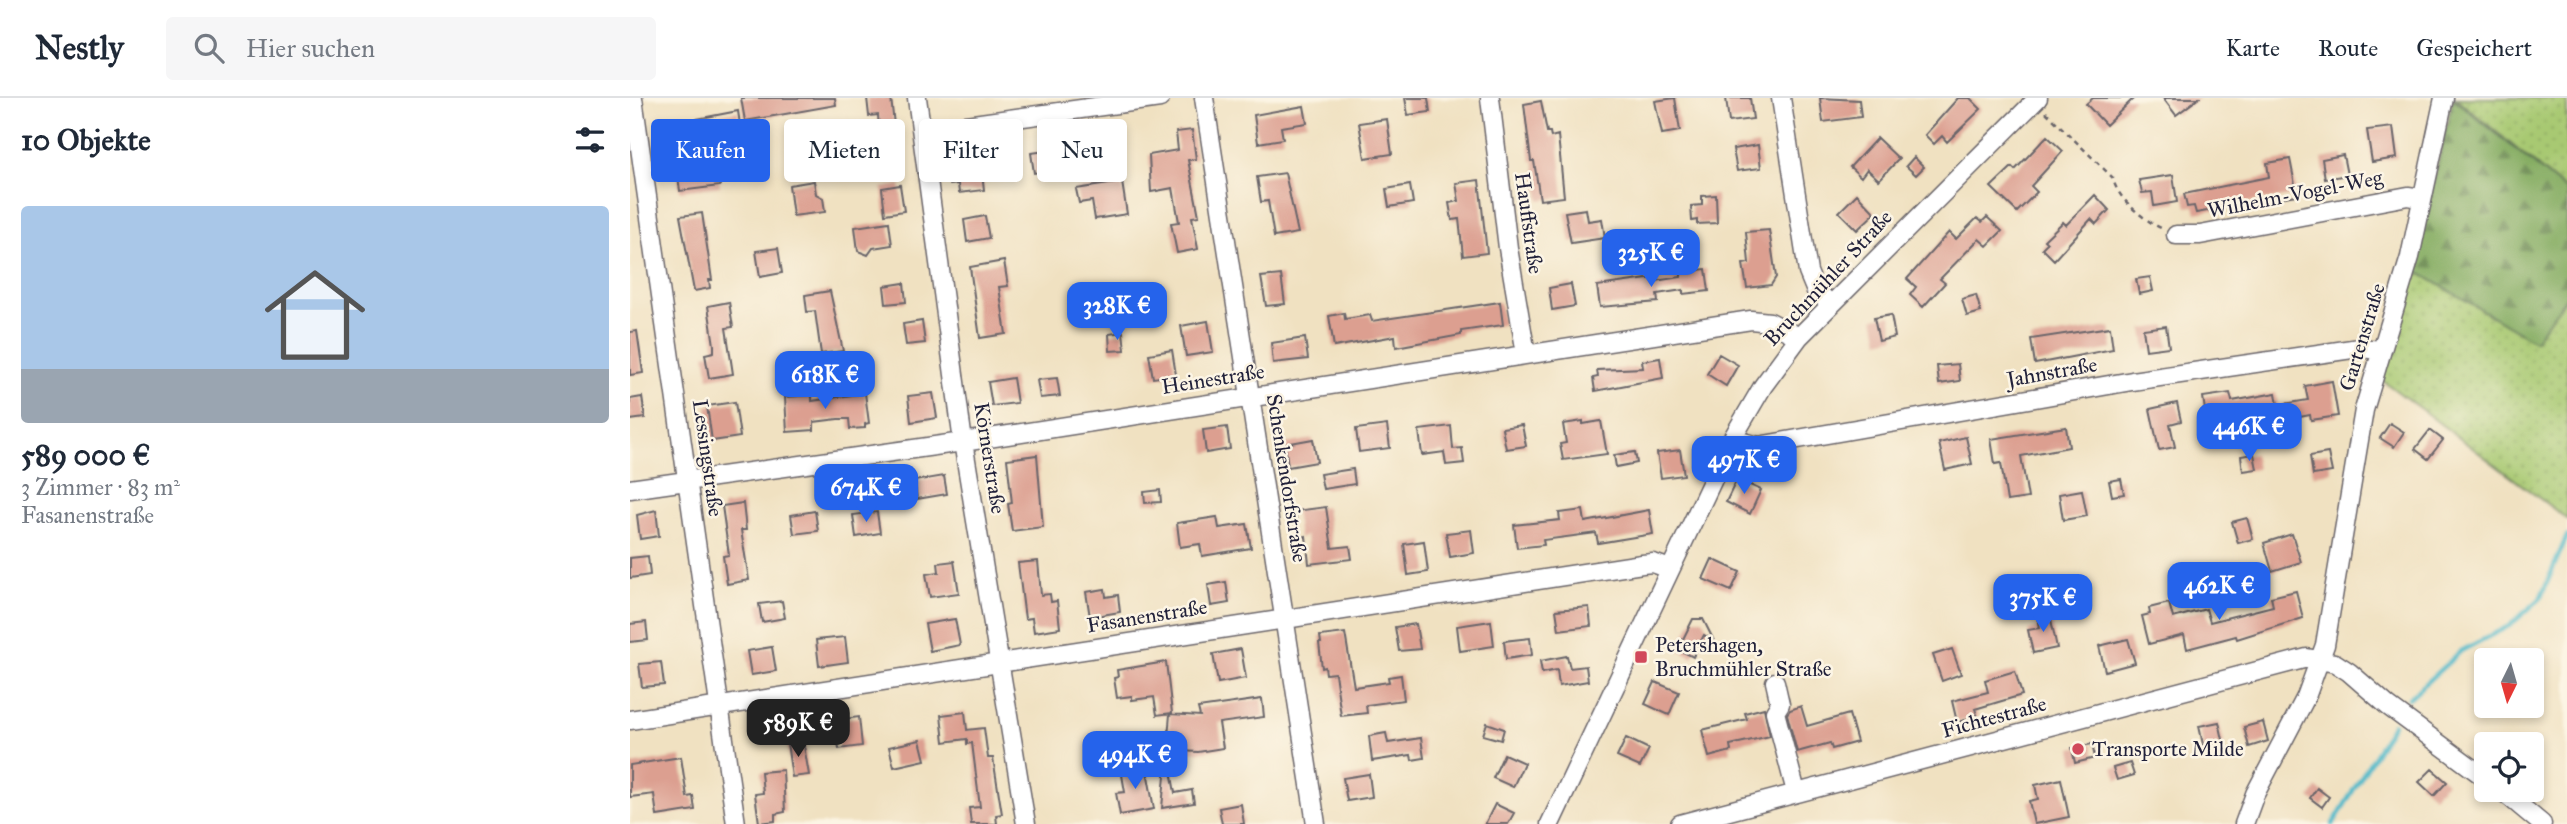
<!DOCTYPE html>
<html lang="de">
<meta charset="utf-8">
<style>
:root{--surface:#fff;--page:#f6f6f7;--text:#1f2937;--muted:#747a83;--line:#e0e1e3;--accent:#2563eb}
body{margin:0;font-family:"IM FELL Great Primer",serif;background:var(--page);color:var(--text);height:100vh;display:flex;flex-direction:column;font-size:26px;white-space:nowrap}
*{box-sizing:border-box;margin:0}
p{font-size:23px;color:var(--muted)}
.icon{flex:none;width:38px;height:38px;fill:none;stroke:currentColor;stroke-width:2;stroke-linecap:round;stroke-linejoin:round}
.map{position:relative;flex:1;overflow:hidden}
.sheet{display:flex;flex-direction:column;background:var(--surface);width:630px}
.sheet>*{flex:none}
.top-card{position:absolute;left:21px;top:21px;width:665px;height:63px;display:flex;gap:14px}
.needle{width:46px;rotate:185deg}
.buttons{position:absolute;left:1844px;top:550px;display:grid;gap:14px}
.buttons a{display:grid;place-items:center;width:70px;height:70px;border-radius:7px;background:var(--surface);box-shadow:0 4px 10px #0003;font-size:35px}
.price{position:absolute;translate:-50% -60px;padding:0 16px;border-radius:14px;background:var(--accent);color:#fff;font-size:23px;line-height:46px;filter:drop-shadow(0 2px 4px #0008)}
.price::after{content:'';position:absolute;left:50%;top:42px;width:21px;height:16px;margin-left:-10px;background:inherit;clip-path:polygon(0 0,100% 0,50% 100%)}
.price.selected{background:#222;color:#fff}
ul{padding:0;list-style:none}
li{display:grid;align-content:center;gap:14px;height:371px;padding:0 21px}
li span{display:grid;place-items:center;height:217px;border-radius:7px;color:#555}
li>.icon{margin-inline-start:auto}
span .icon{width:126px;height:126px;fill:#fffc;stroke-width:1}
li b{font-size:30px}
h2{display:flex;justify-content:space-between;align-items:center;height:84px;padding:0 21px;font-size:30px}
.chip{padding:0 24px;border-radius:7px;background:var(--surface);box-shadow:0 4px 10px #0003;font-size:24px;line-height:63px}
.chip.selected{background:var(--accent);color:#fff}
header{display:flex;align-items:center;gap:42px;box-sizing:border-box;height:98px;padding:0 35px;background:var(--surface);border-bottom:2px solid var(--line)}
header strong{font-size:33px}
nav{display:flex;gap:38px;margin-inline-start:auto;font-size:24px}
.search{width:490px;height:63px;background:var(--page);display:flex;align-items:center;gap:18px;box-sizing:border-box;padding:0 24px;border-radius:7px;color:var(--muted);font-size:26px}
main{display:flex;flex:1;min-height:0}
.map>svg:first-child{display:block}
.grass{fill:url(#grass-dots);stroke:#657656;stroke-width:2}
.forest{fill:url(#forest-firs);stroke:#546850;stroke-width:2}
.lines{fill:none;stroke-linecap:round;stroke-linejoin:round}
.stream{stroke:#4bb7c8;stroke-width:4.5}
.building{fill:#dc9f90}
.minor-casing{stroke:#6a656a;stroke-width:21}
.path{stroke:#6a656a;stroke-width:2.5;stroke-dasharray:5 5;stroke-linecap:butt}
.minor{stroke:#fff;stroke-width:18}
.poi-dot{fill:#d1495b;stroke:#fcf5e5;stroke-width:2.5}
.labels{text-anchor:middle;stroke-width:5;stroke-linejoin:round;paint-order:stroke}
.street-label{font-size:21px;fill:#22223b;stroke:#fcf5e5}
.poi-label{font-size:21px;fill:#22223b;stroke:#fcf5e5;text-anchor:start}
</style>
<header>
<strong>Nestly</strong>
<div class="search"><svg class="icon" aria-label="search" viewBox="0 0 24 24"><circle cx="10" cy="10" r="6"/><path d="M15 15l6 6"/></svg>Hier suchen</div>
<nav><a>Karte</a><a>Route</a><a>Gespeichert</a></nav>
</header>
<main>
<section class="sheet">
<h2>10 Objekte<svg class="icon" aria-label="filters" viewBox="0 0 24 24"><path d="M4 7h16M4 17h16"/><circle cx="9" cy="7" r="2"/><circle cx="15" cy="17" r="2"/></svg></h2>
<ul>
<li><span style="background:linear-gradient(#a9c7e8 75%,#9aa5b1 0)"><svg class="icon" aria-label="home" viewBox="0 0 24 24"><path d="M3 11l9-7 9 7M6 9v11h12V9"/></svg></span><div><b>589 000 €</b><p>3 Zimmer · 83 m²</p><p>Fasanenstraße</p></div></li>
</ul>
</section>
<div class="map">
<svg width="1937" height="726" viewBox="0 0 1937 726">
<defs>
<pattern id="grass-dots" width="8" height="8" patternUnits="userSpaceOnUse" patternTransform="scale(1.75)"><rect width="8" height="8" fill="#a8c972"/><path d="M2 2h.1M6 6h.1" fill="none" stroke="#90ac64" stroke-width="1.8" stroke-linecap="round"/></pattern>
<pattern id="forest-firs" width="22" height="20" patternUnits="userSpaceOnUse" patternTransform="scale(1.75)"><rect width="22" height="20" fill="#86ad64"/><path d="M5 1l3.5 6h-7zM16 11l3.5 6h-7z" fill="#6d8c54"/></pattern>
</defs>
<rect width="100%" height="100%" fill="#fcf5e5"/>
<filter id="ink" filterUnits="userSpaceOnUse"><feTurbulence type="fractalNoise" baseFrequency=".0143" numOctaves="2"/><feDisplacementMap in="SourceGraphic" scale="14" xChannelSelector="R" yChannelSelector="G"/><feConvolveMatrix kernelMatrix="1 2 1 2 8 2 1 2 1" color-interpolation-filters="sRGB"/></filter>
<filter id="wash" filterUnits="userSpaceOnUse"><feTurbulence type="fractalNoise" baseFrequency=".00686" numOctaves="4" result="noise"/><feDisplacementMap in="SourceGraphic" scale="28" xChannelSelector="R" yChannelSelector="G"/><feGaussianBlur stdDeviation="1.57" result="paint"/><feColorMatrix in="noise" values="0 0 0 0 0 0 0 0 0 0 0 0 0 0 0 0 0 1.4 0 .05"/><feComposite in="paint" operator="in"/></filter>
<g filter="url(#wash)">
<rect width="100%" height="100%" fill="#f0e1c1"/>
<path class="grass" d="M1826 0H1937V93Z
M1783 171 1903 242 1937 198V421L1748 279Z"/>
<path class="forest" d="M1823 0 1937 93V198L1904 243 1783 171Z"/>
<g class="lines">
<path class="stream" d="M1779 600 1831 553 1879 528 1910 501 1937 438
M1703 726 1763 626"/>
</g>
<g id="blocks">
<path class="building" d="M111 0H205L206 7 115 23Z
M237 0H261L267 54 251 56 248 17 239 18Z
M775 0H798L800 14 778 17Z
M1045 0 1050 33 1032 36 1025 3Z
M1096 0H1120L1123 21 1099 24Z
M1190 0 1229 2 1231 19 1193 24Z
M1328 0H1340L1351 11 1317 44 1312 38 1304 46 1295 37Z
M1463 0H1504L1476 27 1456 6Z
M1533 0H1569L1546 17Z
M911 3 917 34H920L921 39 928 37 934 99 910 102 904 63H901L894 6Z
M674 8 677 25 651 29 653 41 628 45 624 17Z
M108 13 113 47 85 51 90 88 50 93 46 65 66 62 62 38 53 39 51 24Z
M757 21 762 56 735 60 729 25Z
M1763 29 1767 60 1742 64 1737 32Z
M562 32 566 61 558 62 569 118 562 119 568 151 547 155 541 125 549 124 543 90 521 94 519 57 548 52 546 34Z
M1417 38 1433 53 1401 88 1407 94 1387 114 1361 89 1382 69 1385 72Z
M1247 40 1269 61 1249 82 1237 71 1231 79 1220 69Z
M1128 47 1131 70 1107 73 1103 51Z
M423 52 426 72 404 75 401 55Z
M1713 57 1717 77 1695 81 1692 61Z
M1284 59 1294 69 1286 77 1276 68Z
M1660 61 1667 97 1588 109V111L1566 115 1564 108 1557 109 1554 96 1639 79 1637 65Z
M351 66 354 92 329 95 328 86 320 87 319 76 326 75 325 69Z
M655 75 668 135 644 139 638 103 631 104 627 79Z
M1543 77 1547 104 1524 108 1522 94 1512 95 1509 82Z
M849 82 857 155 833 158 829 121 822 122 819 105 829 103 826 85Z
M184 83 186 96 193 100 195 114 163 118 159 87Z
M492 84 497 116 465 121 462 103 449 105 446 91Z
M270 87 274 113 255 116 252 90Z
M780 87 783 105 759 109 756 91Z
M1227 96 1245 115 1227 132 1209 114Z
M1086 97 1087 125 1067 126V122L1062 123 1061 108 1072 107V98Z
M1465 97 1479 112 1466 126 1461 121 1424 162 1412 150 1417 145 1414 142 1433 124 1436 127Z
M956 111 958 123 972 121 975 140 941 145 935 114Z
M72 115 82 182H79L80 190 64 193 50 118Z
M355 118 359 140 337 144 334 122Z
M1357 119 1372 133 1357 148 1349 141 1310 181 1315 185 1293 209 1280 197 1286 189 1277 181 1319 134 1326 141 1347 120 1352 124Z
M259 124 262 147 243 150 238 157 228 153 225 129Z
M1139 132 1146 179 1141 187 1117 190 1113 166 1119 165 1116 134Z
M148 150 152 175 130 179 126 153Z
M374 163 378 188 369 189 376 236 350 240 340 169Z
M1076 171 1079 193 1053 196V192L1027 196 1028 204 970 209 967 188 1025 180V183L1051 179V174Z
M651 177 655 206 636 208 631 179Z
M1520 179 1523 193 1509 196 1506 181Z
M274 185 276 204 256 206 254 188Z
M941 186 945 208 922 212 919 190Z
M200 193 213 253 191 256 185 213 177 214 175 197Z
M1346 197 1351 214 1337 218 1332 201Z
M99 204 103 229 96 230 103 276 79 280 75 256 84 254V247L78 208Z
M870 204 873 227 831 233V237L766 249 765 238 704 249 699 218 714 215 715 221 740 217 742 223Z
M1261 217 1265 239 1249 243 1244 220Z
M292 223 295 245 276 247 273 226Z
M578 223 583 254 556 258 551 228Z
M1536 228 1539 249 1516 252 1513 231Z
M1480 229 1483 251 1405 266 1401 241Z
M7 233 13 275 0 277V234Z
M493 234 495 252 480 253 479 236Z
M675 240 678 261 643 265 641 245Z
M542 252 546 277 523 280 519 256Z
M1089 256 1108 267 1096 288 1077 276Z
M1030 260 1033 280 965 293 963 280 968 279 967 272 1013 270 1012 263Z
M1328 266 1330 283 1309 286 1307 268Z
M383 280 387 305 362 308 358 284Z
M427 280 430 298 410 300 407 282Z
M1702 283 1708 318 1681 322 1680 317 1628 327 1626 311 1576 319 1573 299 1600 295 1602 303 1646 295 1648 307 1678 302 1675 288Z
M235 295 239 325 235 326V330L220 331 219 321H208L184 324V332L157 334 155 299 182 297V303Z
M303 295 307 320 281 324 278 298Z
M12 299 15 320 0 322V301Z
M105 304 110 339 82 343 77 308Z
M1547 305 1551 323 1540 326 1545 349 1529 352 1520 311Z
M953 323V326L971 323 977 356 933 362 930 346 936 345 933 326Z
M1760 325 1774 334 1764 349 1750 340Z
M757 327 760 350 729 354 726 331Z
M892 327 896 348 876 351 872 330Z
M821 328 823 351 832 350 834 365 816 367 814 354 792 357 789 332Z
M597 329 600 351 576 355 573 332Z
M1436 329 1439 349 1391 358 1398 400 1377 403 1371 365 1365 366 1361 341Z
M1800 332 1813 342 1798 361 1785 351Z
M1336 339 1342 366 1315 372 1309 345Z
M683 341 687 364 658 369 655 346Z
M1050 352 1054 377 1031 380 1027 355Z
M1005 354 1007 365 986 369 984 357Z
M1698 355 1702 374 1683 377 1680 358Z
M1624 356 1627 371 1613 373 1611 358Z
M407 357 413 429 382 433 378 406 382 405 377 361Z
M723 371 725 386 693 391 690 376Z
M314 378 317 396 287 401 284 383Z
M1107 381 1131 392 1120 416 1096 404Z
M1491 381 1494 396 1482 398 1479 383Z
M530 392 531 404 515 405 514 394Z
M1452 392 1457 418 1433 422 1429 396Z
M113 405 116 432H111L119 482 97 486 93 458 99 457 92 408Z
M696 409 702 450 720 448 722 461 679 466 676 438 669 440 665 413Z
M26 412 29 438 10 441 7 417Z
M953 412 955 424 1019 412 1023 436 968 445 966 435 913 442 914 447 887 450 884 427 930 422 929 415Z
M185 413 188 433 164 436 161 417Z
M247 414 250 435 226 439 223 417Z
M587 419 589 430 617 426 621 450 572 458 570 446 550 449 547 425Z
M1617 420 1623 441 1608 445 1602 424Z
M841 432 844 455 820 459 816 435Z
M1662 436 1671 464 1642 473 1634 445Z
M794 443 798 474 778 477 774 446Z
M18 458 20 477 0 480V460Z
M1082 461 1110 474 1101 493 1073 481Z
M324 463 329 495 300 499 296 476 309 474 308 465Z
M408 463 411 497 420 496 421 504 427 503 430 530 404 534 402 520 395 521 388 465Z
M596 484 599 505 581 508 578 487Z
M1412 487 1416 504 1382 512 1378 494Z
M475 491 476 499 488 497 490 514 460 519 456 494Z
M1666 493 1673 520 1607 541 1606 538 1557 551 1554 537 1519 546 1512 518 1520 516 1519 510 1539 505 1543 520 1576 511 1580 524 1643 508 1641 499Z
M152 503 155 520 132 524 129 506Z
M959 509 961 528 929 532 926 512Z
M1419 512 1427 550 1403 555 1398 532 1410 530 1407 515Z
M325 521 330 547 300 553 295 526Z
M1063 521H1073L1084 543 1074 537 1063 559 1048 551Z
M861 523 864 548 830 553 827 528Z
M16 524 18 542 0 544V526Z
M786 526 790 551 769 553 765 529Z
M715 535 724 589 759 584 758 579 771 577 774 602 736 607 737 615 711 618 705 575 696 576 695 569 692 570 689 545H691L690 538Z
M215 539 218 564 189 568 186 542Z
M900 540 902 557 876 561 874 543Z
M1498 541 1505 565 1475 573 1469 548Z
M142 549 146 573 121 577 117 553Z
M611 551 616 580 588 585 583 556Z
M1322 551 1331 576 1312 583 1303 557Z
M937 558 940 570 956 568 958 583 929 588 927 572 912 575 910 563Z
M31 564 34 587 12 589 9 566Z
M536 564 542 615 527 617 524 599 502 602V598L487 600 484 580 488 579 487 572Z
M1385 573 1392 597 1345 611 1348 619 1327 624 1322 603 1358 594 1355 582Z
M1025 584 1049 594 1039 617 1015 606Z
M632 601 634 619 589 625 593 650 568 654 537 652 540 616 570 618 568 610Z
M1171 608 1177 628 1219 616 1227 644 1202 651 1200 645 1167 654 1157 616 1160 612Z
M1134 610 1140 638 1100 647 1101 653 1079 659 1072 632 1117 621 1115 615Z
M335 614 337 632 354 630 358 660H363L372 716 366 717 367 726H341L339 710 350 709 342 645 337 646V641L314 644 311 617Z
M229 619 232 648 209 651 205 622Z
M1589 624 1594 646 1574 651 1569 628Z
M1633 624 1638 643 1619 649 1614 629Z
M857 625 874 631 871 642 853 637Z
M756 635 758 645 791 640 794 660 782 662 781 657 742 663 739 638Z
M996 640 1019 651 1010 669 987 659Z
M173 642 179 677 162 679 157 645Z
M290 642 295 662 264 669 259 649Z
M1462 646 1465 660 1445 665 1442 650Z
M874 656 894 665 883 689 863 680Z
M51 659 57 699 63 698 65 712 27 718 24 696 0 699V667Z
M1500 665 1504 677 1487 682 1483 670Z
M516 667 524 711 490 717 486 695 495 694 491 671Z
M536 667H540L545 695 562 692 564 705 532 710Z
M1802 671 1817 684 1804 698 1789 684Z
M153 672 155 714 145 716V723L129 725 125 696 133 695 131 674Z
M739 676 742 699 717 703 713 680Z
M1431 681 1439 719 1404 726 1399 703 1408 701 1405 687Z
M1687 690 1699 699 1692 709 1680 700Z
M611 706 614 726H592L589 710Z
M865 706 884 715 878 726H855Z"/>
</g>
</g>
<g filter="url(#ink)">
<use href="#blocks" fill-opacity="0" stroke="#6a656a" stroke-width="2"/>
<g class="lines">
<g class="minor-casing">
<path id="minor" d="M3 0 106 726
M287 0 333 344 396 726
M574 0 686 726
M860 0 878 150 896 256
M1151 0 1178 174 1185 191 1200 206
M293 33 530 0
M1546 137H1570L1778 98 1792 100
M1102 341 1128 348 1502 283 1729 250 1751 252
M0 391 333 344 1121 222 1140 224 1169 239
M1145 584 1150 606 1145 614 1166 694
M0 622 1012 466 1023 465 1040 471
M1870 691 1912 726
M920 726 1102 341 1133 288 1169 239 1408 0
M1050 726 1677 560 1705 565 1719 574 1758 608 1857 681
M1614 726 1625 696 1676 599 1695 547 1734 312 1780 159 1814 0"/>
</g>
<path class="path" d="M1416 14 1483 80C1486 100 1515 123 1533 131"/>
<use href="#minor" class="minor"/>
</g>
</g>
<g class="poi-dot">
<rect x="1004" y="552" width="14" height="14" rx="3.5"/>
<circle cx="1448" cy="651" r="7"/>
</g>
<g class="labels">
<g class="street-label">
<text transform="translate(1665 96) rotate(-11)" y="7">Wilhelm-Vogel-Weg</text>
<text transform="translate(899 125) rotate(82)" y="7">Hauffstraße</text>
<text transform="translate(1198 180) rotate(-47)" y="7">Bruchmühler Straße</text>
<text transform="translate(1732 239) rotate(-73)" y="7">Gartenstraße</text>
<text transform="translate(1422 274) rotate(-10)" y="7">Jahnstraße</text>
<text transform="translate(583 281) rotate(-9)" y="7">Heinestraße</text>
<text transform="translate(78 360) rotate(82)" y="7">Lessingstraße</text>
<text transform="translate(360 360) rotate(81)" y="7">Körnerstraße</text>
<text transform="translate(657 380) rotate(81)" y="7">Schenkendorfstraße</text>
<text transform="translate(517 518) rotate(-9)" y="7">Fasanenstraße</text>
<text transform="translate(1364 619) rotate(-15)" y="7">Fichtestraße</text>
</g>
<g class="poi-label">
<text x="1025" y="554">Petershagen,<tspan x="1025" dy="24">Bruchmühler Straße</tspan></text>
<text x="1462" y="658">Transporte Milde</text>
</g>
</g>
</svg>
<div class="buttons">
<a><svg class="needle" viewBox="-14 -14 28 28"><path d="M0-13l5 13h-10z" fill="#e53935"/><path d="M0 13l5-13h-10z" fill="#747a83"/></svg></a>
<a><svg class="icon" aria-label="locate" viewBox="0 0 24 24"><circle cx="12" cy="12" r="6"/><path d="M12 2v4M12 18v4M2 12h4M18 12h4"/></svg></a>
</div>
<b class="price" style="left:1021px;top:191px">325K €</b>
<b class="price" style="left:487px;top:244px">328K €</b>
<b class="price" style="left:195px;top:313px">618K €</b>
<b class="price" style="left:1619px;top:365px">446K €</b>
<b class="price" style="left:1114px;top:398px">497K €</b>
<b class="price" style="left:236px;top:426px">674K €</b>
<b class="price" style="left:1589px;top:524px">462K €</b>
<b class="price" style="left:1413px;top:536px">375K €</b>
<b class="price selected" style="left:168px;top:661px">589K €</b>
<b class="price" style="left:505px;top:693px">494K €</b>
<div class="top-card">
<a class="chip selected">Kaufen</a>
<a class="chip">Mieten</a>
<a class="chip">Filter</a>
<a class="chip">Neu</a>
</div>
</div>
</main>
